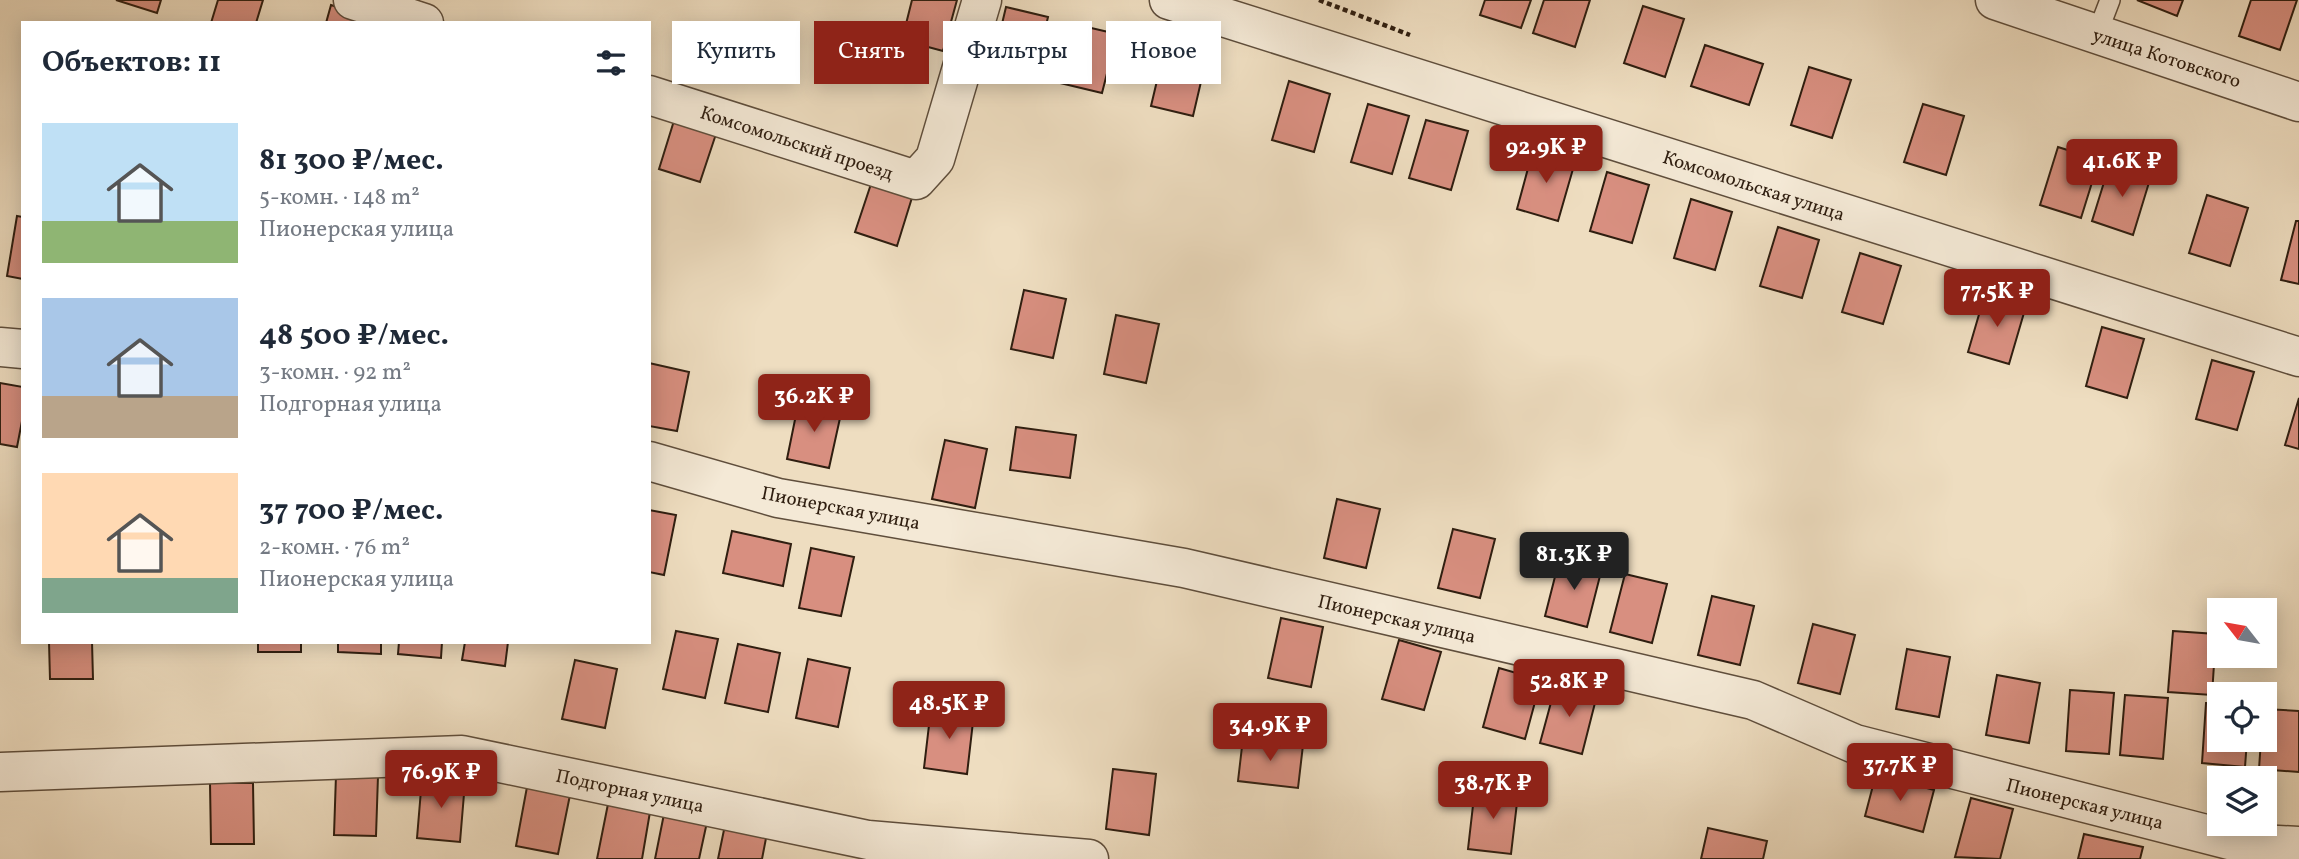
<!DOCTYPE html>
<html lang="ru">
<meta charset="utf-8">
<style>
:root{--surface:#fff;--page:#f2f2f3;--text:#1f2937;--muted:#747a83;--accent:#8f2418}
body{margin:0;font-family:Vollkorn,serif;background:var(--page);color:var(--text);height:100vh;display:flex;flex-direction:column;font-size:26px;white-space:nowrap}
*{box-sizing:border-box;margin:0}
p{font-size:23px;color:var(--muted)}
.icon{flex:none;width:38px;height:38px;fill:none;stroke:currentColor;stroke-width:2;stroke-linecap:round;stroke-linejoin:round}
.map{position:relative;flex:1;overflow:hidden}
.sheet{position:absolute;left:21px;top:21px;width:630px;height:623px;display:flex;flex-direction:column;background:var(--surface);border-radius:0px;box-shadow:0 4px 18px #0003}
.sheet>*{flex:none}
.top-card{position:absolute;left:672px;top:21px;width:665px;height:63px;display:flex;gap:14px}
.needle{width:46px;rotate:301deg}
.buttons{position:absolute;left:2207px;top:598px;display:grid;gap:14px}
.buttons a{display:grid;place-items:center;width:70px;height:70px;border-radius:0px;background:var(--surface);box-shadow:0 4px 18px #0003;font-size:35px}
.price{position:absolute;translate:-50% -60px;padding:0 16px;border-radius:7px;background:var(--accent);color:#fff;font-size:23px;line-height:46px;filter:drop-shadow(0 2px 4px #0008)}
.price::after{content:'';position:absolute;left:50%;top:42px;width:21px;height:16px;margin-left:-10px;background:inherit;clip-path:polygon(0 0,100% 0,50% 100%)}
.price.current{background:#222;color:#fff}
ul{padding:0;list-style:none}
li{display:flex;align-items:center;gap:21px;height:175px;padding:0 21px}
li span{display:grid;place-items:center;flex:none;width:196px;height:140px;border-radius:0px;color:#555}
li>.icon{margin-inline-start:auto}
span .icon{width:84px;height:84px;fill:#fffc;stroke-width:1}
li b{font-size:30px}
h2{display:flex;justify-content:space-between;align-items:center;height:84px;padding:0 21px;font-size:30px}
.pill{padding:0 24px;border-radius:0px;background:var(--surface);box-shadow:0 4px 18px #0003;font-size:24px;line-height:63px}
.pill.current{background:var(--accent);color:#fff}
.map>svg:first-child{display:block}
.building{fill:#d88f80;stroke:#2f1e10;stroke-width:2}
.lines{fill:none;stroke-linecap:round;stroke-linejoin:round}
.service-casing{stroke:#5f4e3c;stroke-width:22}
.minor-casing{stroke:#5f4e3c;stroke-width:41}
.path{stroke:#2f1e10;stroke-width:4.5;stroke-dasharray:5 3.5;stroke-linecap:butt}
.service{stroke:#f4e9d6;stroke-width:19}
.minor{stroke:#f4e9d6;stroke-width:38}
.labels{text-anchor:middle;stroke-width:6;stroke-linejoin:round;paint-order:stroke}
.street-label{font-size:19px;fill:#2f1e10;stroke:#f4e9d6}
</style>
<div class="map">
<svg width="2299" height="859" viewBox="0 0 2299 859">
<rect width="100%" height="100%" fill="#eeddc0"/>
<filter id="stains"><feTurbulence type="fractalNoise" baseFrequency=".00286" numOctaves="4"/><feColorMatrix values="0 0 0 0 .2 0 0 0 0 .09 0 0 0 0 .02 0 0 0 .5 -.17"/></filter>
<radialGradient id="worn" r=".72"><stop offset=".6" stop-color="#630" stop-opacity="0"/><stop offset="1" stop-color="#630" stop-opacity=".3"/></radialGradient>
<path class="building" d="M116 0H161L157 13Z
M218 0H263L256 23H211Z
M912 0H957L943 51 902 40Z
M1485 0H1531L1521 28 1480 15Z
M1544 0H1590L1575 47 1533 33Z
M2137 0H2183L2177 16Z
M2251 0H2297L2280 50 2239 36Z
M331 5 373 19 371 23H326Z
M1643 6 1684 19 1665 77 1624 63Z
M1006 7 1048 17 1034 76 992 66Z
M1074 24 1117 34 1102 93 1060 83Z
M1705 45 1763 64 1749 105 1691 86Z
M1165 47 1207 56 1193 116 1151 106Z
M1809 67 1851 80 1832 138 1791 125Z
M1289 81 1330 94 1314 152 1272 140Z
M1368 104 1409 116 1392 174 1351 162Z
M1923 104 1964 116 1946 175 1904 162Z
M677 111 719 125 700 182 659 169Z
M1426 120 1468 131 1451 190 1409 178Z
M2058 147 2099 160 2081 218 2040 205Z
M1533 150 1575 162 1558 221 1517 209Z
M2110 163 2151 176 2133 235 2092 221Z
M1607 172 1649 185 1632 243 1590 231Z
M874 175 915 188 897 246 855 232Z
M2207 195 2248 208 2230 266 2189 253Z
M1691 199 1732 212 1715 270 1674 258Z
M17 216 23 217V279L7 276Z
M2296 221H2299V284L2281 280Z
M1778 227 1819 240 1802 298 1760 286Z
M1860 253 1901 266 1883 324 1842 312Z
M1024 290 1066 299 1053 358 1011 349Z
M1985 294 2026 306 2009 364 1968 352Z
M1116 315 1159 324 1146 383 1104 374Z
M2102 327 2144 339 2127 398 2086 386Z
M2212 360 2254 372 2237 430 2196 419Z
M649 363 689 372 677 431 649 426Z
M0 383 23 387V416L17 447 0 444Z
M2299 398V449L2285 445Z
M799 400 842 409 829 468 787 459Z
M1016 427 1076 435 1070 478 1010 470Z
M945 440 987 449 975 508 932 499Z
M1337 499 1380 509 1366 568 1324 558Z
M649 510 676 515 664 575 649 572Z
M1453 529 1495 539 1480 598 1438 588Z
M732 531 791 544 783 586 723 573Z
M811 548 854 557 841 616 799 608Z
M1560 557 1602 568 1587 627 1545 616Z
M1625 574 1667 584 1652 643 1610 632Z
M1712 596 1754 606 1740 665 1698 655Z
M1281 618 1323 627 1311 687 1268 678Z
M1813 624 1855 635 1840 694 1798 683Z
M676 631 718 639 705 698 663 689Z
M2173 631 2216 634 2212 695 2168 692Z
M1399 640 1441 652 1424 710 1382 699Z
M49 642H92L93 679H50Z
M258 642H301V652H258Z
M338 642H381V654L338 652Z
M399 642H442L441 658 398 654Z
M465 642H508L505 666 462 660Z
M738 644 780 653 768 712 725 703Z
M1907 649 1950 657 1939 717 1896 709Z
M808 659 850 668 838 727 796 718Z
M575 660 617 669 605 728 562 719Z
M1499 668 1541 680 1525 739 1483 727Z
M1997 675 2040 683 2029 743 1986 735Z
M1556 684 1597 695 1582 754 1540 743Z
M2070 690 2114 693 2109 754 2066 751Z
M2125 695 2168 698 2163 759 2120 755Z
M2206 703 2219 704V740H2247L2245 767 2202 763Z
M931 708 974 713 967 774 924 768Z
M2264 709 2299 711V772L2259 769 2261 740H2264Z
M1243 738 1303 745 1298 788 1238 781Z
M1113 769 1156 774 1149 835 1106 829Z
M1876 774 1934 790 1923 832 1865 816Z
M336 775 378 776 376 836 334 835Z
M422 778 465 782 460 842 417 838Z
M210 783H253L254 844H211Z
M527 787 570 795 558 854 516 846Z
M1475 788 1518 794 1511 854 1468 849Z
M1971 798 2013 809 2000 859 1955 857Z
M608 804 650 812 642 859H597Z
M664 814 707 822 699 859H655Z
M725 825 767 833 762 859H718Z
M1708 828 1767 841 1763 859H1701Z
M2084 834 2143 847 2140 859H2078Z"/>
<g class="lines">
<g class="service-casing">
<path id="service" d="M2097 34 2110 0"/>
</g>
<g class="minor-casing">
<path id="minor" d="M353 0 424 23
M1169 0 2299 357
M1995 0 2299 102
M649 95 916 180 935 159 982 0
M0 347 23 349
M649 461 778 498 1184 568 1753 700 1855 744 2241 843 2299 846
M0 772 462 755 868 840 1089 859"/>
</g>
<path class="path" d="M1319 0 1410 35"/>
<use href="#service" class="service"/>
<use href="#minor" class="minor"/>
</g>
<g class="labels">
<g class="street-label">
<text transform="translate(2167 57) rotate(18)" y="7">улица Котовского</text>
<text transform="translate(797 142) rotate(18)" y="7">Комсомольский проезд</text>
<text transform="translate(1754 185) rotate(18)" y="7">Комсомольская улица</text>
<text transform="translate(841 507) rotate(11)" y="7">Пионерская улица</text>
<text transform="translate(1397 618) rotate(13)" y="7">Пионерская улица</text>
<text transform="translate(630 790) rotate(12)" y="7">Подгорная улица</text>
<text transform="translate(2085 803) rotate(14)" y="7">Пионерская улица</text>
</g>
</g>
<rect width="100%" height="100%" filter="url(#stains)"/>
<rect width="100%" height="100%" fill="url(#worn)"/>
</svg>
<div class="buttons">
<a><svg class="needle" viewBox="-14 -14 28 28"><path d="M0-13l5 13h-10z" fill="#e53935"/><path d="M0 13l5-13h-10z" fill="#747a83"/></svg></a>
<a><svg class="icon" aria-label="locate" viewBox="0 0 24 24"><circle cx="12" cy="12" r="6"/><path d="M12 2v4M12 18v4M2 12h4M18 12h4"/></svg></a>
<a><svg class="icon" aria-label="layers" viewBox="0 0 24 24"><path d="M12 4l9 5-9 5-9-5zM3 14l9 5 9-5"/></svg></a>
</div>
<b class="price" style="left:1546px;top:185px">92.9K ₽</b>
<b class="price" style="left:2122px;top:199px">41.6K ₽</b>
<b class="price" style="left:1997px;top:329px">77.5K ₽</b>
<b class="price" style="left:814px;top:434px">36.2K ₽</b>
<b class="price current" style="left:1574px;top:592px">81.3K ₽</b>
<b class="price" style="left:1569px;top:719px">52.8K ₽</b>
<b class="price" style="left:949px;top:741px">48.5K ₽</b>
<b class="price" style="left:1270px;top:763px">34.9K ₽</b>
<b class="price" style="left:1900px;top:803px">37.7K ₽</b>
<b class="price" style="left:441px;top:810px">76.9K ₽</b>
<b class="price" style="left:1493px;top:821px">38.7K ₽</b>
<div class="top-card">
<a class="pill">Купить</a>
<a class="pill current">Снять</a>
<a class="pill">Фильтры</a>
<a class="pill">Новое</a>
</div>
<section class="sheet">
<h2>Объектов: 11<svg class="icon" aria-label="filters" viewBox="0 0 24 24"><path d="M4 7h16M4 17h16"/><circle cx="9" cy="7" r="2"/><circle cx="15" cy="17" r="2"/></svg></h2>
<ul>
<li><span style="background:linear-gradient(#bfe0f5 70%,#8fb573 0)"><svg class="icon" aria-label="home" viewBox="0 0 24 24"><path d="M3 11l9-7 9 7M6 9v11h12V9"/></svg></span><div><b>81 300 ₽/мес.</b><p>5-комн. · 148 m²</p><p>Пионерская улица</p></div></li>
<li><span style="background:linear-gradient(#a9c7e8 70%,#b9a48a 0)"><svg class="icon" aria-label="home" viewBox="0 0 24 24"><path d="M3 11l9-7 9 7M6 9v11h12V9"/></svg></span><div><b>48 500 ₽/мес.</b><p>3-комн. · 92 m²</p><p>Подгорная улица</p></div></li>
<li><span style="background:linear-gradient(#ffd9b3 75%,#7fa58c 0)"><svg class="icon" aria-label="home" viewBox="0 0 24 24"><path d="M3 11l9-7 9 7M6 9v11h12V9"/></svg></span><div><b>37 700 ₽/мес.</b><p>2-комн. · 76 m²</p><p>Пионерская улица</p></div></li>
</ul>
</section>
</div>
